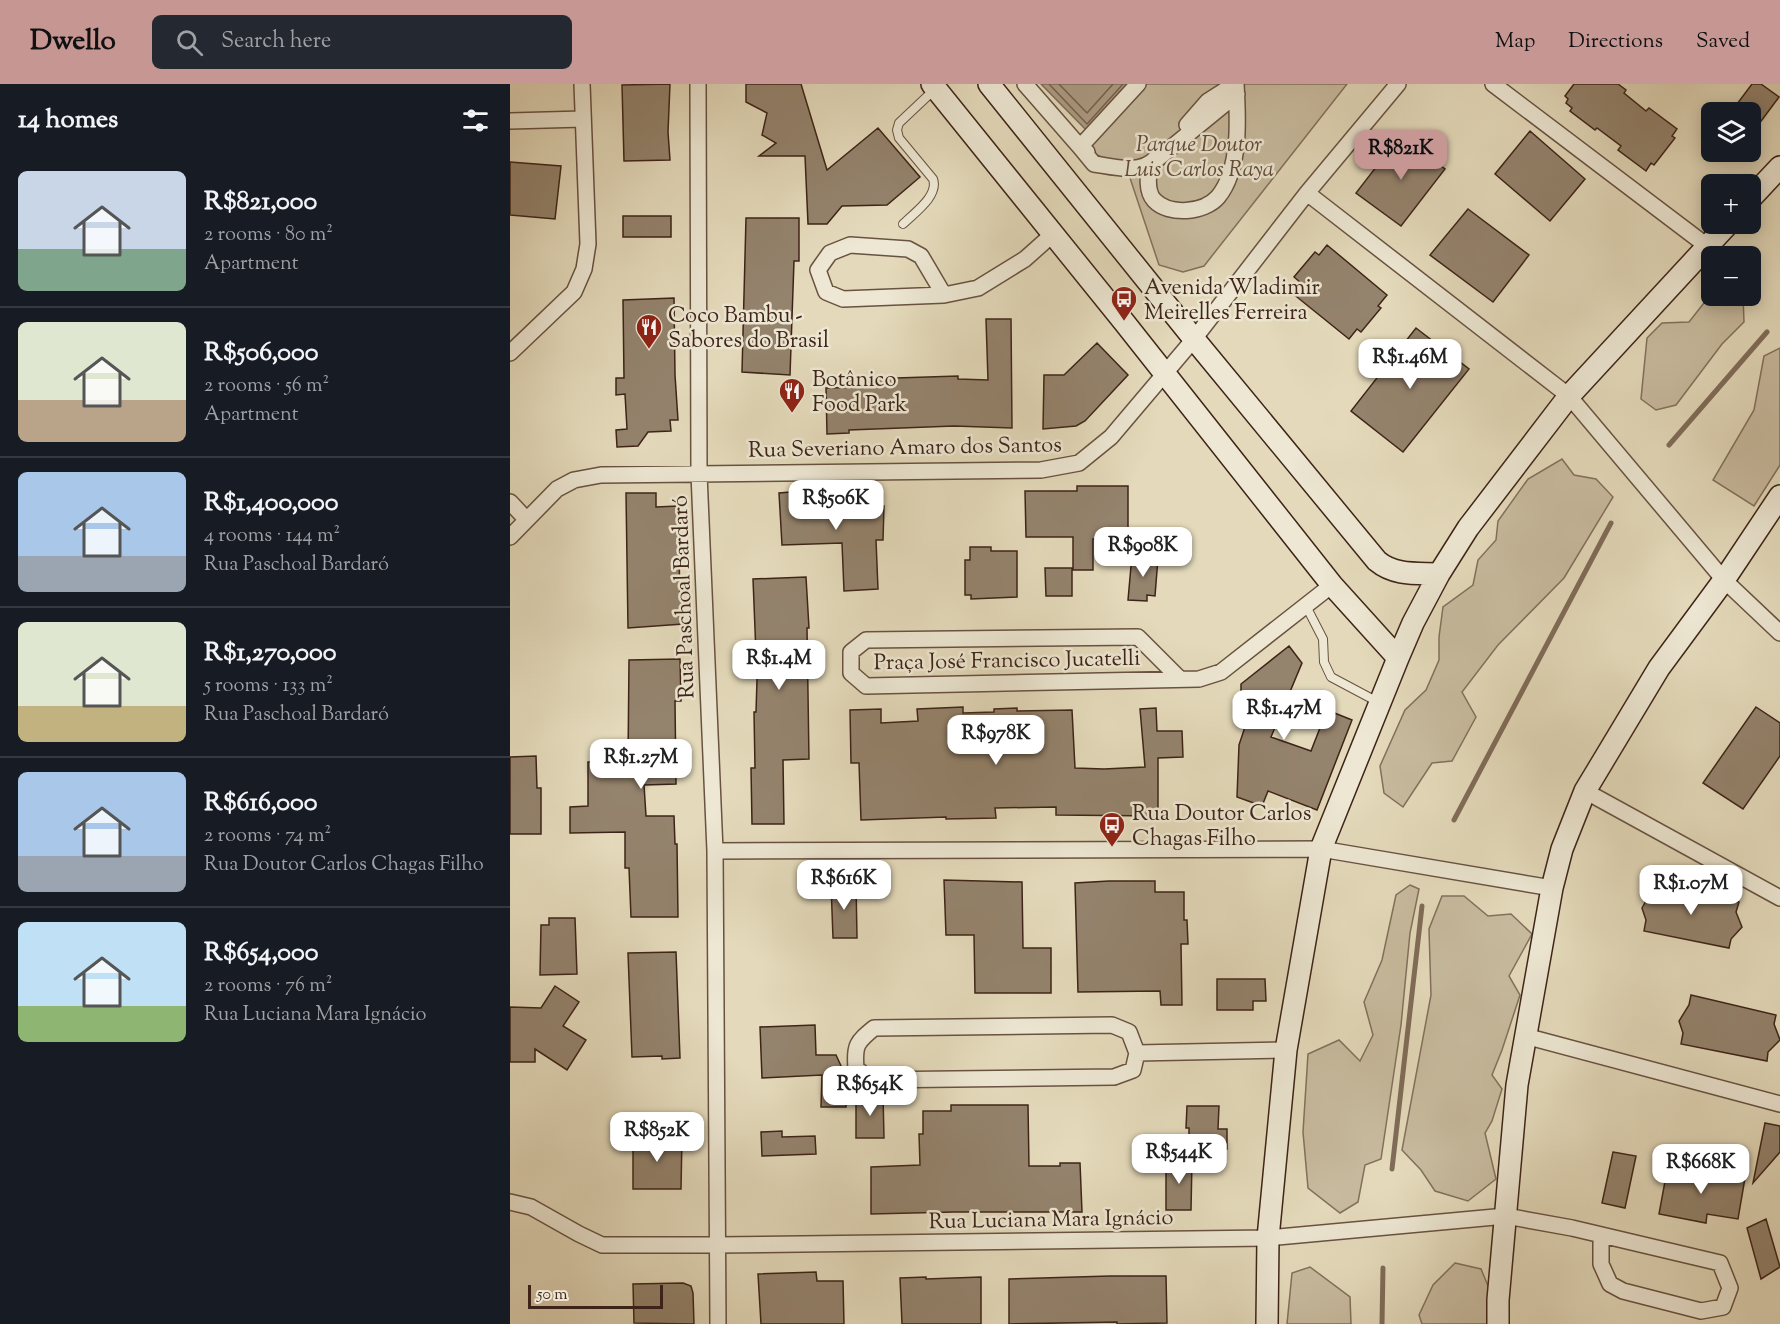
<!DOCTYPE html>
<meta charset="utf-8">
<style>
:root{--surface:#171b24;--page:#242831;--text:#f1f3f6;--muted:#9ea1a6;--line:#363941;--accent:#c59692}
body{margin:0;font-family:"Sorts Mill Goudy",serif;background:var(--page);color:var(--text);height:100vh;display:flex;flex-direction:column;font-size:22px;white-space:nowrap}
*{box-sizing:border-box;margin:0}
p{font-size:20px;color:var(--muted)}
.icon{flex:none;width:33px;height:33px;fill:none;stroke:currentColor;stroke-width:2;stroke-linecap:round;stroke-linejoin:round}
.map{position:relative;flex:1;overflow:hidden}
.drawer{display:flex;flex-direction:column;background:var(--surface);width:510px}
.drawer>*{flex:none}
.buttons{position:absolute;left:1191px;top:18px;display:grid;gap:12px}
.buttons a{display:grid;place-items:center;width:60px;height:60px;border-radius:9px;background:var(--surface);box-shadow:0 3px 15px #0003;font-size:30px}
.scale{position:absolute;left:18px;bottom:15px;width:135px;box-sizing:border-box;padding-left:6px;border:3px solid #3e2418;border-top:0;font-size:16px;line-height:21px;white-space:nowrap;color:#3e2418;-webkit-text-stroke:4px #ede7d3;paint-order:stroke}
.price{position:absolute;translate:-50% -51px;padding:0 14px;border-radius:12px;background:#fff;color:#222;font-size:20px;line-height:39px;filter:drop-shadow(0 2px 3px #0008)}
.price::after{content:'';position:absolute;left:50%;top:36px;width:18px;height:14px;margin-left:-9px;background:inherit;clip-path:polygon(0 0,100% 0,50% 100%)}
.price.current{background:var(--accent);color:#111}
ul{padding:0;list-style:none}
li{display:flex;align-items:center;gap:18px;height:150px;padding:0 18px}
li+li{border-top:2px solid var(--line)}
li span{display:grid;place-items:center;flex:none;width:168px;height:120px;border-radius:9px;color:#555}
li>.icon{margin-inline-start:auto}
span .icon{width:72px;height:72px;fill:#fffc;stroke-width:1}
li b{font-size:26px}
h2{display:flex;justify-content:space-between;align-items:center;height:72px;padding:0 18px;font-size:26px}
header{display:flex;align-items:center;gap:36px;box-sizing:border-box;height:84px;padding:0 30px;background:var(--accent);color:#111}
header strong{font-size:28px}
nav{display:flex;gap:33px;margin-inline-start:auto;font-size:21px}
.search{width:420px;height:54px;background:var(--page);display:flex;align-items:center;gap:15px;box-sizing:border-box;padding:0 21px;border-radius:9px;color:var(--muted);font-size:22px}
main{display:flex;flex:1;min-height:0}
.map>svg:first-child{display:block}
.green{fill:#c8bb9f;stroke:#83705c;stroke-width:1.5}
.water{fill:#ac9c84;stroke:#806c59;stroke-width:1.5}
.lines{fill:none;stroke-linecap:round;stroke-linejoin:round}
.shore{stroke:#75604e;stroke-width:1.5}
.stream{stroke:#806c59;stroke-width:5}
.building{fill:#94836d;stroke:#3e2418;stroke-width:1.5}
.lane-casing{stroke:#685241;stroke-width:10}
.street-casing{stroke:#685241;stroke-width:18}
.secondary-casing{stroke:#3e2418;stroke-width:24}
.lane{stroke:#ede7d3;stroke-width:8}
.street{stroke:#ede7d3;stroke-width:15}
.secondary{stroke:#ede7d3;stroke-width:21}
.labels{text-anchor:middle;stroke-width:5;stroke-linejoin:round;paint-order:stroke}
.park-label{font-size:22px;font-style:italic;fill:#604a3a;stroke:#ede7d3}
.poi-label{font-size:22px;fill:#3e2418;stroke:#ede7d3;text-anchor:start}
.street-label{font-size:22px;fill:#3e2418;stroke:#ede7d3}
</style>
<header>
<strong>Dwello</strong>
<div class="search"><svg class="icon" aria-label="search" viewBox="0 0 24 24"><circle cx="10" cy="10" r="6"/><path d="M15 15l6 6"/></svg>Search here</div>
<nav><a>Map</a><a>Directions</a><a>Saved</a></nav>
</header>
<main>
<section class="drawer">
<h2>14 homes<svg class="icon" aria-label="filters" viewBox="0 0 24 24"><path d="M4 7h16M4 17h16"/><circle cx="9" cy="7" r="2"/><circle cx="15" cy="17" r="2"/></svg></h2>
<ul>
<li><span style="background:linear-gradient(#c9d6e8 65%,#7fa58c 0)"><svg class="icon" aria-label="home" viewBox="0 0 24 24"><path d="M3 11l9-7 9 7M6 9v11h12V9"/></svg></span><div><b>R$821,000</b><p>2 rooms · 80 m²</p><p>Apartment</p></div></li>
<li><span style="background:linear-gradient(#dfe7d0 65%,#b9a48a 0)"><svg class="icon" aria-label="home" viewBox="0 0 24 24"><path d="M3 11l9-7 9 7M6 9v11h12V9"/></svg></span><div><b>R$506,000</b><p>2 rooms · 56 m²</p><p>Apartment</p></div></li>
<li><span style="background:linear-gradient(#a9c7e8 70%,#9aa5b1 0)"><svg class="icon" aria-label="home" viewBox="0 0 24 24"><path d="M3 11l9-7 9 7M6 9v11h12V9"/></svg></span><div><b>R$1,400,000</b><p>4 rooms · 144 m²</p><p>Rua Paschoal Bardaró</p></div></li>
<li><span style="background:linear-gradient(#dfe7d0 70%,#c2b280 0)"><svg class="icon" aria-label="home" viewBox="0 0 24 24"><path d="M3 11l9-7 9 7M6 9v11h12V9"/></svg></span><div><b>R$1,270,000</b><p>5 rooms · 133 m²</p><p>Rua Paschoal Bardaró</p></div></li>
<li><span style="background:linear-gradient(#a9c7e8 70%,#9aa5b1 0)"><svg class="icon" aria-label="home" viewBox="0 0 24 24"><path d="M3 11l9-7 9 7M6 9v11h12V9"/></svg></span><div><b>R$616,000</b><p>2 rooms · 74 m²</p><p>Rua Doutor Carlos Chagas Filho</p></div></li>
<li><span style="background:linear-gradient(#bfe0f5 70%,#8fb573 0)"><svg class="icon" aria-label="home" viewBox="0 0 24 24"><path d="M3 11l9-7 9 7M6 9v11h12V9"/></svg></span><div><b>R$654,000</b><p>2 rooms · 76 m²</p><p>Rua Luciana Mara Ignácio</p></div></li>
</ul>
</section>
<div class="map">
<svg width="1270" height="1240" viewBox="0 0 1270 1240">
<rect width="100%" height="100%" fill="#e4dabb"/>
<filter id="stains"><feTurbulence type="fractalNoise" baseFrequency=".00333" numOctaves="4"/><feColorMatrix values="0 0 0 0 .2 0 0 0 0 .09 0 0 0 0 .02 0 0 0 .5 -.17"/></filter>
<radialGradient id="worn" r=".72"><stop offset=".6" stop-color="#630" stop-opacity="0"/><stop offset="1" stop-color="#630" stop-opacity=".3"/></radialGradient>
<path class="green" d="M534 0H837L694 182 673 188 649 181 617 85 570 63 582 48Z
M1201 210 1233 212 1234 238 1212 260 1166 321 1146 326 1131 315 1137 254 1152 239 1179 238Z
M1270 264V381L1244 422 1203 396 1244 326 1254 272Z
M1052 375 1064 391 1086 395 1103 413 1054 494 988 561 952 608 966 633 942 677 922 679 893 723 874 709 870 682 895 626 916 606 929 576V553L933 523 963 501 968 476 986 456 988 437 1018 395Z
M900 801 909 805 900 849 891 941 871 1075 855 1081 848 1118 830 1129 798 1104 793 1048 798 970 829 956 850 977 863 951 854 918 872 876 886 811Z
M932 812H954L978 832 1001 830 1022 850 999 892 1010 911 992 966 982 991 992 1005 982 1037 975 1049 986 1095 958 1117 925 1107 911 1086 892 1066 921 911 919 845Z
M945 1179 971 1185 981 1209 978 1240H912L909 1231 923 1201Z
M800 1183 840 1213 841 1240H777L782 1189Z"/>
<path class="water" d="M531 0H621L579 49Z"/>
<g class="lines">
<path class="shore" d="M539 0 577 40 613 0
M549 0 577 29 603 0"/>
<path class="stream" d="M1159 361 1257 248
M944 736 1101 439
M882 1085 912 822
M872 1240 873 1184"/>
</g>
<path class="building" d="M160 0 158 48 160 76 114 77 112 1Z
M236 0H291L317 86 368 44 410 93 377 121 332 122 317 140H298L295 72H249L266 59 252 51 257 29 236 18Z
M1064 0H1108L1116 6 1114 9 1136 27 1139 24 1167 45 1162 52 1165 54 1144 81 1141 79 1136 87 1108 66 1111 62 1087 44 1085 46 1060 27 1062 24 1056 19 1058 15 1055 12Z
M1242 0H1251L1269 13 1240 52V28H1221Z
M1020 47 1075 95 1040 137 985 90Z
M890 52 935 85 891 142 846 109Z
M0 78 51 82 45 135 0 131Z
M958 125 1019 171 983 218 920 171Z
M113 132H161V153H113Z
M236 134H289V177H284L280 291 232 288Z
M817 161 877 211 868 222 871 224 851 248 847 245 839 255 782 209 791 199 784 193 805 168 809 171Z
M164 214 165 291 168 336H160L161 347 138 348 128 362 107 363 106 346 117 345 115 310 106 311V294H114L113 216Z
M476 235H501L502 344 444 342 339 346V349L317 350 316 304 356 303 355 295 448 292V295L478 296Z
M906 244 959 285 893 368 841 327Z
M587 259 618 291 575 337 566 342 533 345 534 291H554Z
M567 402H618V455H583V486H563V453H516L515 407H567Z
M293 407V411L346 410V421L374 422 373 456H366L368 505 334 507 332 459 272 461 269 409Z
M116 409H146V423L168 422 170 516H173V540L118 544Z
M460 463H481V467H507V513L461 515V511H455V476H460Z
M622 471 648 474 645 512 637 511V517L618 516Z
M535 484H562V512H536Z
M296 493 299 544H297L299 675 273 676 274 740H242L241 684H245L244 628H246L247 595 243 495Z
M779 562 792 579 761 653 801 667 817 626 842 636 807 726 758 707 752 722 727 713 729 661 742 622 731 618V600Z
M170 575 171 617H165L166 700 134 701 136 732H164L165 760H167L168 833H121L119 784H115V748L60 749V723L78 722V678H118L119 576Z
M453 623V629L484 628V625L507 624V627L562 626 565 684 594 685 635 683 630 625 646 624 647 647H672L673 673 648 674V732L546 731V723L485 724 486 734 436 735V733L351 736 349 679H341L340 626 371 625V639L408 637 407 625Z
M1246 623 1270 639V672L1233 725 1193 699Z
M26 672 27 704H31V750H0V673Z
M434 796 512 798 513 864H541V909H465L464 851H436Z
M599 797H645V808H674V836H677L678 860H671L672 921H651L650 907 568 908 565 799Z
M1143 798 1229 818 1226 828 1232 843 1221 855 1219 864 1134 847 1136 836 1132 824 1141 808Z
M346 799 347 854H323L321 800Z
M39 834H65L67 890 30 891 31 841H39Z
M166 868 170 974 152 975V972L122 973 118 869Z
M707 895H755L756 917H743V926H707Z
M45 902 69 918 53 942 76 956 57 986 25 965V978H0V923L31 924Z
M1181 911 1266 931 1264 940 1270 956 1258 968 1257 977 1171 960 1173 949 1169 937 1179 921Z
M305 941 306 971H326L337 995 336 1023H311L312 991 252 994 250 943Z
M346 1011H373L374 1054H346Z
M441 1021H518L519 1082H550V1079H570L572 1128H444L361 1130V1083L410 1081 409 1050H413V1027H441Z
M677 1022H709L708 1045H717V1065L702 1066V1073H679V1044H676Z
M1255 1039 1270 1042V1068L1243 1099Z
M272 1047V1053L305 1052 306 1070 252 1072 251 1048Z
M123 1052 172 1053 171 1105H123Z
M1103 1068 1126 1072 1115 1124 1092 1119Z
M656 1076H682L681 1126H656Z
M1158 1081 1235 1094 1228 1135 1197 1130 1196 1139 1149 1130Z
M1256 1135 1270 1183 1251 1195 1237 1144Z
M306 1188 307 1197H333L334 1240H251L248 1190Z
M600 1192H656L657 1239 607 1240V1238L499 1240V1195Z
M416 1193V1195L471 1193V1240H392L390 1194Z
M173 1199 181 1202 183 1209 184 1240 124 1239 123 1200Z"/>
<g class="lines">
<g class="lane-casing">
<path id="lane" d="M393 140C404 129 429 112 423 95L389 54 387 46 389 39 424 6
M796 522 813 555 814 578 821 593 868 618"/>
</g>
<g class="street-casing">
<path id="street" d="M188 0 189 390 205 767 208 1240
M515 0 570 63 577 68
M628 0 570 63 584 80C604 83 631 91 646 74
M726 0C728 34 731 85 708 113 694 129 659 132 644 116 636 107 638 92 640 81L727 10
M983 0 1197 162
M0 37 73 35
M677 41 698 17 717 5 720 0
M797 109 1059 312 1214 496 1270 549
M434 211 411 172 398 165 340 161 320 169 308 186 316 208 333 215 434 211 468 204 515 175 543 150
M0 269 64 208 74 185 78 160 72 0
M0 418 16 435
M0 453 47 405 64 396 91 391 531 386 569 379 601 353 684 255 797 109 888 0
M670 595 628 553 356 556 341 568V589L356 602 689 595 711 588 822 501
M1075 707 1270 814
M205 767 811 765 1042 804
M602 941 619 948 627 969 623 986 604 993 360 996 346 984C344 961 347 958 364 944Z
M1015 952 1270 1020
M627 969 776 966
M0 1118 21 1123 69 1150 92 1161H207L758 1154 996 1132 1062 1144 1210 1179 1220 1204 1213 1223 1191 1227 1113 1207 1100 1200 1091 1180V1151"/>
</g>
<g class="secondary-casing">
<path id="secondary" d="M422 0 614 238 822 501 888 574
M479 0 684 255 867 477C885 492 907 489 929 490
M1240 115 1270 83
M757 1240 758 1154 776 966 811 765 888 574 903 539 929 490 958 444 1059 312 1218 140
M988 1240V1216L1007 1001 1042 804 1052 765 1075 707 1149 584 1214 496 1270 412"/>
</g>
<use href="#lane" class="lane"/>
<use href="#street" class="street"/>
<use href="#secondary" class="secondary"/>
</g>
<defs>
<g id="bus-pin" transform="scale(1.35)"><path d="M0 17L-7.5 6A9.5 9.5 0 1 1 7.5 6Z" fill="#8f2418" stroke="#ede7d3"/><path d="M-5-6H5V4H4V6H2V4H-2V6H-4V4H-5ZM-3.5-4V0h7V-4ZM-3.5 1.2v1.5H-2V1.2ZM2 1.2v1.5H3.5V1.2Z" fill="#fff"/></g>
<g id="restaurant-pin" transform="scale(1.35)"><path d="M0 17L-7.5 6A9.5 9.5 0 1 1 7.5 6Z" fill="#8f2418" stroke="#ede7d3"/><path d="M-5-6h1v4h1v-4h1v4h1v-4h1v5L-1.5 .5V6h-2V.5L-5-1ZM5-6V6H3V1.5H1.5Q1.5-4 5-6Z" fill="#fff"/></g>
</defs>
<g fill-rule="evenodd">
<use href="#bus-pin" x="614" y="215"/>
<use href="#restaurant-pin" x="139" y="243"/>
<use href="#restaurant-pin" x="282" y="307"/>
<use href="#bus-pin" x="602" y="741"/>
</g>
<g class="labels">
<g class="park-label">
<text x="689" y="67">Parque Doutor<tspan x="689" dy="25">Luis Carlos Raya</tspan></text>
</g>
<g class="poi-label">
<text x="634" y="210">Avenida Wladimir<tspan x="634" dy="25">Meirelles Ferreira</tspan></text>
<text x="158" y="238">Coco Bambu -<tspan x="158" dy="25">Sabores do Brasil</tspan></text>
<text x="302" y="302">Botânico<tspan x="302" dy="25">Food Park</tspan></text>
<text x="622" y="736">Rua Doutor Carlos<tspan x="622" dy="25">Chagas Filho</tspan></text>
</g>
<g class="street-label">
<text transform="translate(395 362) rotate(-1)" y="8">Rua Severiano Amaro dos Santos</text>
<text transform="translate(172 513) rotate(-92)" y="8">Rua Paschoal Bardaró</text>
<text transform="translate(497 575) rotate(-1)" y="8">Praça José Francisco Jucatelli</text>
<text transform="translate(541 1134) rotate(-1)" y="8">Rua Luciana Mara Ignácio</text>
</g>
</g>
<rect width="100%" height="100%" filter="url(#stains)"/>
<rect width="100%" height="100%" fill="url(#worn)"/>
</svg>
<div class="buttons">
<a><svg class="icon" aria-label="layers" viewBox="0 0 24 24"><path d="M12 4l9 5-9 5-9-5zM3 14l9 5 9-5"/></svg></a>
<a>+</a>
<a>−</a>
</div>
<div class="scale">50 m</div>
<b class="price current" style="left:891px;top:97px">R$821K</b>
<b class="price" style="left:900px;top:306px">R$1.46M</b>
<b class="price" style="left:326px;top:447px">R$506K</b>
<b class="price" style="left:633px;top:494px">R$908K</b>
<b class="price" style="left:269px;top:607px">R$1.4M</b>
<b class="price" style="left:774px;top:657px">R$1.47M</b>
<b class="price" style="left:486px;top:682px">R$978K</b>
<b class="price" style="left:131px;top:706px">R$1.27M</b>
<b class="price" style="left:334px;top:827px">R$616K</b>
<b class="price" style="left:1181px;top:832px">R$1.07M</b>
<b class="price" style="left:360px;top:1033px">R$654K</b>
<b class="price" style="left:147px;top:1079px">R$852K</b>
<b class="price" style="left:669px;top:1101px">R$544K</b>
<b class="price" style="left:1191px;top:1111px">R$668K</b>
</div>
</main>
